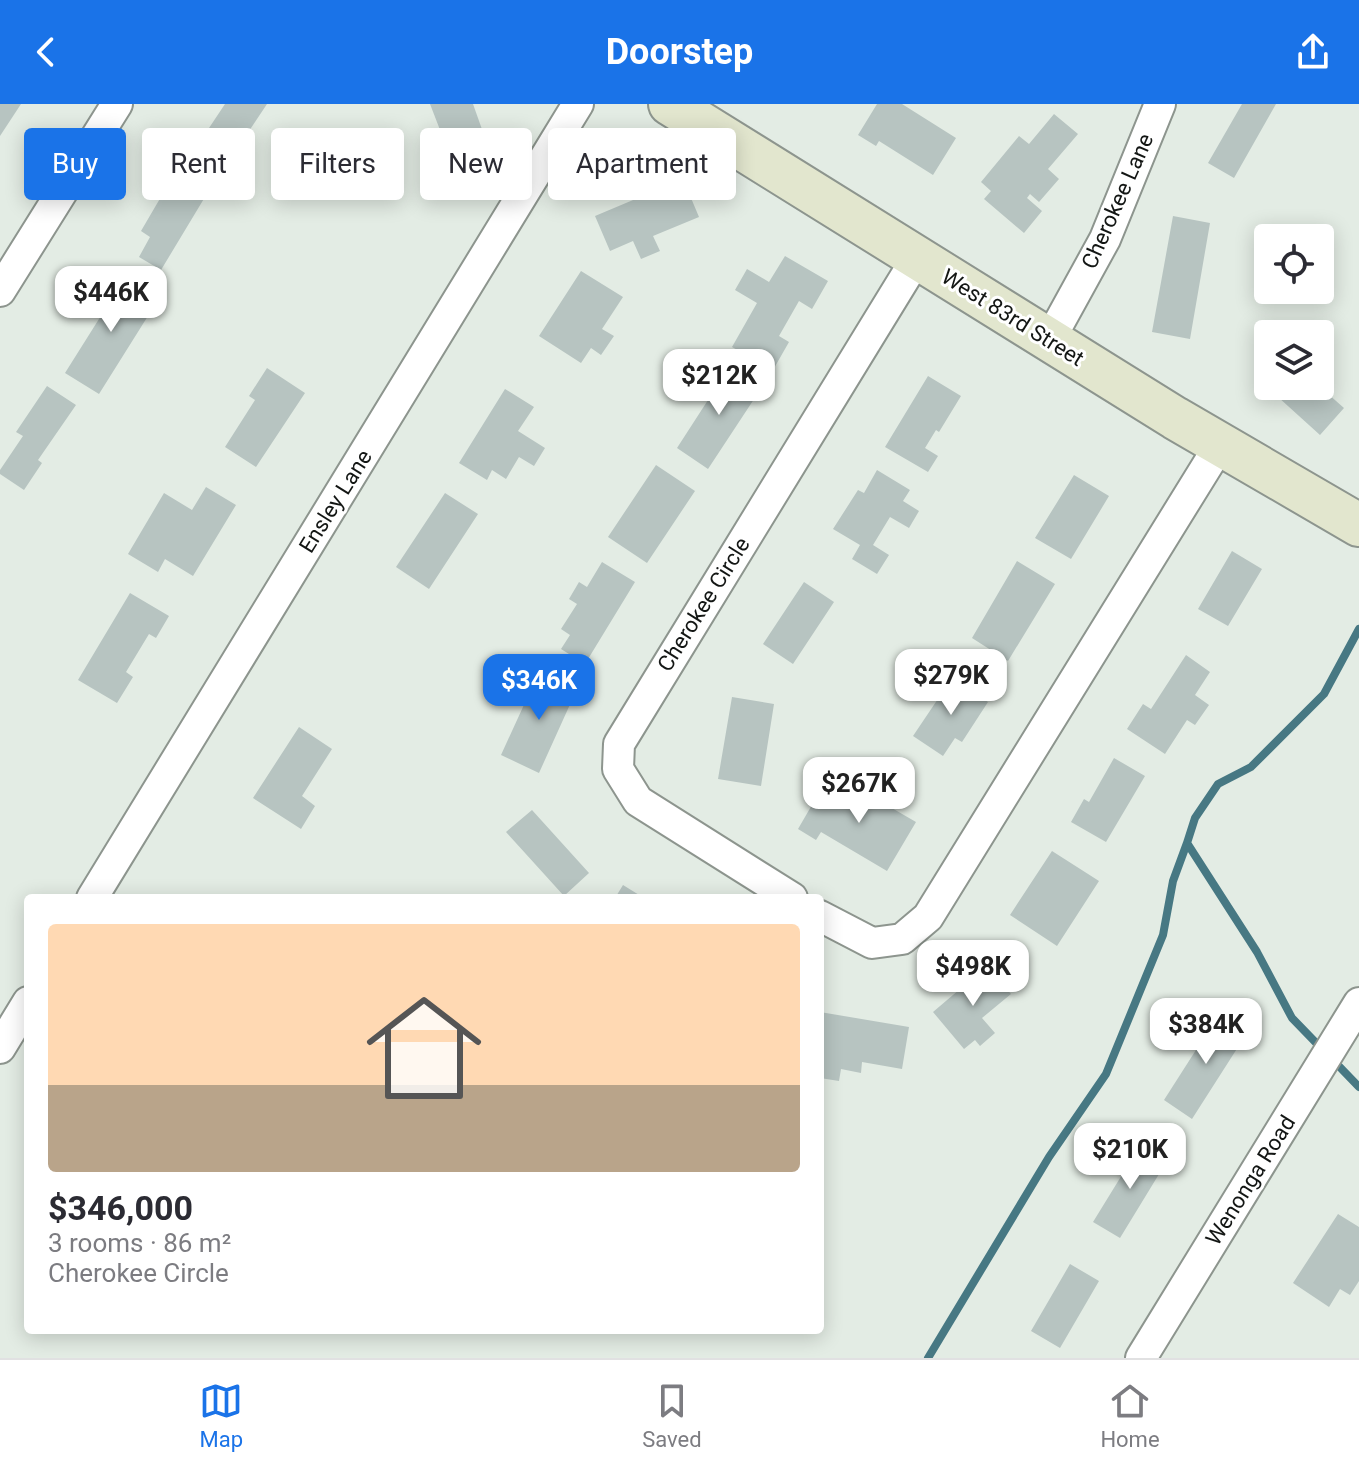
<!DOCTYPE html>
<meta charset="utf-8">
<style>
:root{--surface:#fff;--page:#f2f2f3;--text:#2b2b33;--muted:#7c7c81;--line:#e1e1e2;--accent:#1a73e8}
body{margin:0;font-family:Roboto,sans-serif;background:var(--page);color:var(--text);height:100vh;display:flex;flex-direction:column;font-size:30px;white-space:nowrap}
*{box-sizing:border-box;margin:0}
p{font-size:26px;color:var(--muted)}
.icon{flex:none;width:44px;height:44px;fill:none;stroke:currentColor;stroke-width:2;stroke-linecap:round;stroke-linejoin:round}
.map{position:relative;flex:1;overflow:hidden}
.side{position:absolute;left:24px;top:790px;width:800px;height:440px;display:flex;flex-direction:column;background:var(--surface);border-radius:8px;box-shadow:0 4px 20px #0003}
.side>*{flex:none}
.guide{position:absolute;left:24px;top:24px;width:800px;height:72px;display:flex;gap:16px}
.tools{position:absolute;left:1254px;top:120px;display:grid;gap:16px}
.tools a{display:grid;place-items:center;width:80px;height:80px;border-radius:8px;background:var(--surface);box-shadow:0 4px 20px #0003;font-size:40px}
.price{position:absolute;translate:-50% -68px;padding:0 18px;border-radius:16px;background:#fff;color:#222;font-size:26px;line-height:52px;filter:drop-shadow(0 2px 4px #0008)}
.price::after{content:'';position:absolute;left:50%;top:48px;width:24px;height:18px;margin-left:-12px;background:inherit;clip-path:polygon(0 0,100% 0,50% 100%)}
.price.on{background:var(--accent);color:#fff}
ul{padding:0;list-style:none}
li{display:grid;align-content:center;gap:16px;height:424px;padding:0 24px}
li+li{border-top:2px solid var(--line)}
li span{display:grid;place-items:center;height:248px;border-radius:8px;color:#555}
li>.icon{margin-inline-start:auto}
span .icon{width:144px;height:144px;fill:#fffc;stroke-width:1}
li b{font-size:34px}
.pill{padding:0 28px;border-radius:8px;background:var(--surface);box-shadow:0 4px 20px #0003;font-size:28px;line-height:72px}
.pill.on{background:var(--accent);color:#fff}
header{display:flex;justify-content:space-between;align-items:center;height:104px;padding:0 24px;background:var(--accent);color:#fff;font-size:36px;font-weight:700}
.tab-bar{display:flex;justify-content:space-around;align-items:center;height:112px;border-top:2px solid var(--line);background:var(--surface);font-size:22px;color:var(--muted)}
.tab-bar a{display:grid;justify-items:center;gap:4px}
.tab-bar .on{color:var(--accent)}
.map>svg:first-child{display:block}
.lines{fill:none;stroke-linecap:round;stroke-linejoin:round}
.stream{stroke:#477883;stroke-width:8}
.building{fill:#b7c4c1}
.street-casing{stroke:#8d958e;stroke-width:34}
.secondary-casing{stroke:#8d958e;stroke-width:46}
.street{stroke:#fff;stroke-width:30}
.secondary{stroke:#e2e6ce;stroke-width:42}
.labels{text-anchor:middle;stroke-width:6;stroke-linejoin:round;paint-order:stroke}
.street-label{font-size:22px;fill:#131614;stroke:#fff}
</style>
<header><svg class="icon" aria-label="back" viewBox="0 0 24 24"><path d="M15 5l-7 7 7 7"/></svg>Doorstep<svg class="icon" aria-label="share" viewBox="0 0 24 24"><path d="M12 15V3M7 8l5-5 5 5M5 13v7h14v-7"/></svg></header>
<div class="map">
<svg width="1359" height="1254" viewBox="0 0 1359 1254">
<rect width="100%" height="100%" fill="#e3ece4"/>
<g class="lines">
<path class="stream" d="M1322 945 1292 914 1257 848 1187 739 1195 714 1218 680 1251 663 1324 590 1359 525
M1332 955 1359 983
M928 1254 1049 1053 1106 970 1163 831 1173 777 1187 739"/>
</g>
<path class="building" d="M0 0H21L0 32Z
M225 0H267L243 36 250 41 235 63 199 39Z
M430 0H473L484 31 447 44Z
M877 0H902L956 34 933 71 879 37 876 42 858 31Z
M1242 0H1276L1234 74 1208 59Z
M1054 10 1078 30 1048 65 1059 75 1039 98 1030 90 1027 94 1042 107 1024 129 984 95 991 87 981 78 1019 32 1029 40Z
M172 74 205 93 161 166 139 153 150 133 141 127Z
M683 75 699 113 653 132 660 147 641 155 633 137 610 147 595 112Z
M1173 112 1210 119 1190 235 1152 228Z
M785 152 828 177 812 205 799 197 779 232 789 238 773 266 732 243 757 199 735 186 747 165 769 178Z
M581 167 623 193 602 225 614 232 601 251 591 244 581 259 539 232Z
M117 171 158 196 99 290 65 269 104 207 97 203Z
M730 262 762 283 708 365 677 344Z
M267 264 305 289 256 363 225 343 255 296 249 292Z
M1268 264V282H1319L1344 304 1320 331 1258 275Z
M928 272 961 292 939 328 936 326 925 344 938 352 928 368 885 343Z
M47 282 76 301 38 356 42 359 24 386 0 370V366L23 332 16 328Z
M505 285 534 303 518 327 545 344 534 362 519 353 506 375 492 366 487 376 459 359Z
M656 361 695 387 647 459 608 433Z
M877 366 910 386 903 397 919 407 909 424 890 413 873 441 889 451 877 470 852 455 860 441 833 425 858 386 864 389Z
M1074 371 1109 392 1071 455 1035 434Z
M206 383 236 401 193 472 165 455 158 468 128 450 164 389 192 406Z
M445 389 478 410 429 485 396 463Z
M1232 447 1262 465 1228 522 1198 505Z
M1017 457 1055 480 1008 557 972 534Z
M602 458 635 478 585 560 561 545 570 531 561 525 577 500 569 495 579 478 587 483Z
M804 478 834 498 793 560 763 540Z
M130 489 169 512 156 534 149 530 126 568 133 573 117 599 78 576Z
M1186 551 1210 568 1195 591 1209 601 1195 621 1187 616 1165 650 1127 625 1143 600 1151 605Z
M539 568 577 585 539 669 501 651Z
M952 574 988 598 962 638 955 634 943 652 913 632Z
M732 593 774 600 761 682 718 675Z
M299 623 332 645 302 692 315 702 301 725 253 694Z
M1114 654 1145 672 1106 738 1071 718 1084 695 1089 698Z
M852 681 916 718 887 767 821 728 816 736 798 725 823 682 844 695Z
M532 706 589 769 564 792 506 728Z
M1052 747 1099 777 1057 842 1010 811Z
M623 781 644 794H615Z
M987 862 1011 890 982 914 995 929 980 942 975 936 964 945 933 908Z
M820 908 909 923 902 965 862 958 861 969 841 965 839 977 820 974Z
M1219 910 1247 929 1192 1015 1164 996Z
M1141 1040 1167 1057 1120 1134 1093 1118Z
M1338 1110 1359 1123V1177L1350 1191 1340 1185 1329 1203 1293 1179Z
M1070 1160 1099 1177 1060 1244 1031 1227Z"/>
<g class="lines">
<g class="street-casing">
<path id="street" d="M0 187 117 0
M1050 235 1105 135 1160 0
M92 794 578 0
M792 794 638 697 618 665 619 640 917 154
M820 812 872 839 902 835 928 813 1220 341
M0 944 28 898
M1141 1254 1359 899"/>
</g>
<g class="secondary-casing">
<path id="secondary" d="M670 0 1175 314 1359 421"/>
</g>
<use href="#street" class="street"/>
<use href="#secondary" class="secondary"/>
</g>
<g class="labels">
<g class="street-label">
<text transform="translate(1117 97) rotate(-66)" y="8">Cherokee Lane</text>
<text transform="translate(1013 213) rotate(32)" y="8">West 83rd Street</text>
<text transform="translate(335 397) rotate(-58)" y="8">Ensley Lane</text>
<text transform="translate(703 500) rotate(-58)" y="8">Cherokee Circle</text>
<text transform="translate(1250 1076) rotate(-58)" y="8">Wenonga Road</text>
</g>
</g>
</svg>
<div class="tools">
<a><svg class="icon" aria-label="locate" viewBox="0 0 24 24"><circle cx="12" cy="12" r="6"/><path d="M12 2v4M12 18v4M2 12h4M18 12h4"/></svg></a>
<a><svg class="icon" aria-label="layers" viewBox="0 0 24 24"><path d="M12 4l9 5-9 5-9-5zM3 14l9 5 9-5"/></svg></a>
</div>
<b class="price" style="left:111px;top:230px">$446K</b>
<b class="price" style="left:719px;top:313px">$212K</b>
<b class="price" style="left:951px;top:613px">$279K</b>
<b class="price on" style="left:539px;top:618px">$346K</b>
<b class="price" style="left:859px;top:721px">$267K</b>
<b class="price" style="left:973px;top:904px">$498K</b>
<b class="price" style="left:1206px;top:962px">$384K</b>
<b class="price" style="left:1130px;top:1087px">$210K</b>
<div class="guide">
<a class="pill on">Buy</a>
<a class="pill">Rent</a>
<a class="pill">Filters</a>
<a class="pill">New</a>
<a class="pill">Apartment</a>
</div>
<section class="side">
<ul>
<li><span style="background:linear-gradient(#ffd9b3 65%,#b9a48a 0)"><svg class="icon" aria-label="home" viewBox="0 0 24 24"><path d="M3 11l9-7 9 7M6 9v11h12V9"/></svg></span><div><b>$346,000</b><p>3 rooms · 86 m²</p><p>Cherokee Circle</p></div></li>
</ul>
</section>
</div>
<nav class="tab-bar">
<a class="on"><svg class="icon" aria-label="map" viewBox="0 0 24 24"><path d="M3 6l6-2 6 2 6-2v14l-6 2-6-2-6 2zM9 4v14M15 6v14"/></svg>Map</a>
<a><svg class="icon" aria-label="saved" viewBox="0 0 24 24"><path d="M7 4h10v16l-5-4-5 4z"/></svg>Saved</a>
<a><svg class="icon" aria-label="home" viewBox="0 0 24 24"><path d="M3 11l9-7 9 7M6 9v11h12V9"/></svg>Home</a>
</nav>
